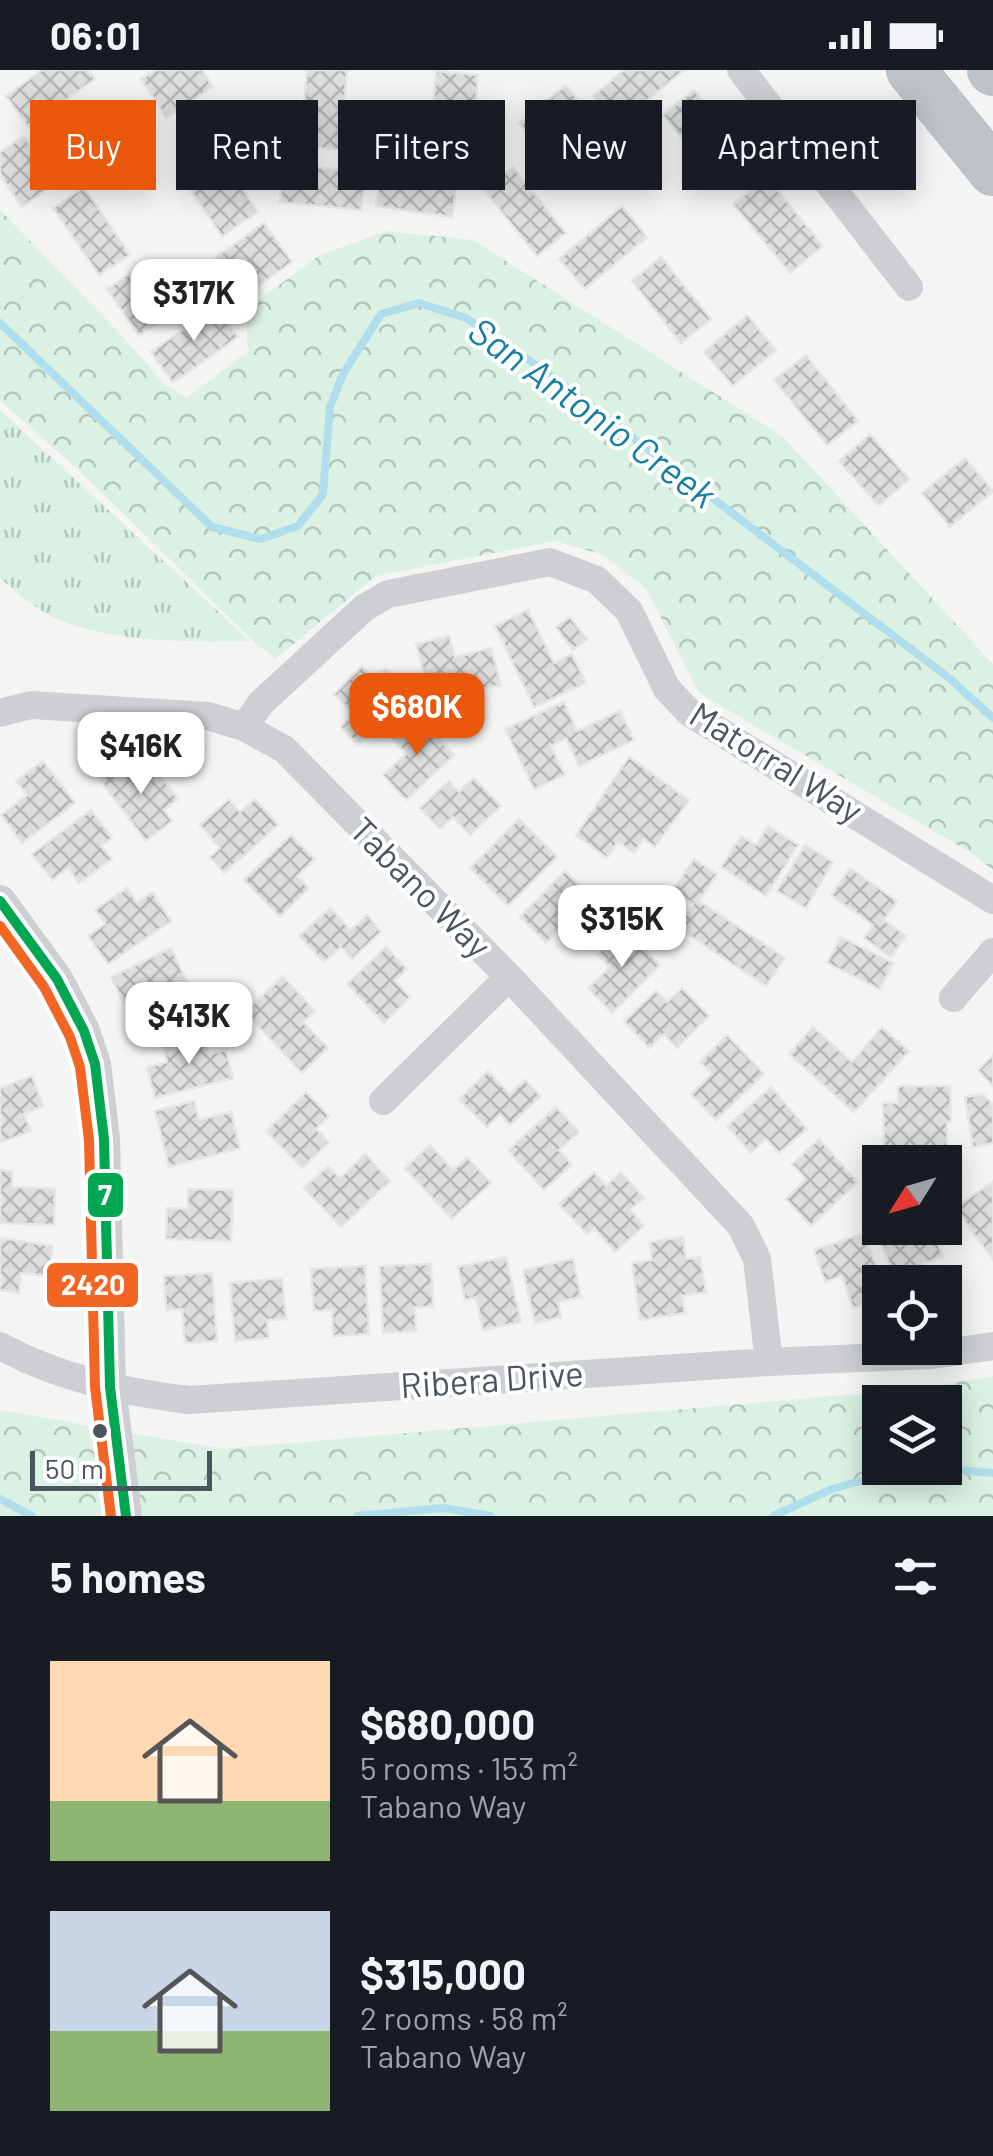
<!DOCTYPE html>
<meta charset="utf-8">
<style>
:root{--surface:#171b24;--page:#242831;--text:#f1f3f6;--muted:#9ea1a6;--accent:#ea580c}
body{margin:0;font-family:Barlow,sans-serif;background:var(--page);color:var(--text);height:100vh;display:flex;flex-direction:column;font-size:38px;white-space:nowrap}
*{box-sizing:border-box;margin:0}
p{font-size:32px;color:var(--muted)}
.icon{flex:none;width:55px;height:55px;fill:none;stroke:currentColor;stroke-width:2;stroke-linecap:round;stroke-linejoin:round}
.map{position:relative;height:1446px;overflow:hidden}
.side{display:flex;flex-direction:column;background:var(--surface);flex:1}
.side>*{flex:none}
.guide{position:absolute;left:30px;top:30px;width:935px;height:90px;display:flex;gap:20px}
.needle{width:65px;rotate:233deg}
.fabs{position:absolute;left:862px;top:1075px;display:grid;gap:20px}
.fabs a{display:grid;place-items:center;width:100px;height:100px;border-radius:0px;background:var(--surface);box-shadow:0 5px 25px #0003;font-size:50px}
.scale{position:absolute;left:30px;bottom:25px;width:182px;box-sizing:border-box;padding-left:10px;border:5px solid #4b5560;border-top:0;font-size:28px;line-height:35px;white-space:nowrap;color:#4b5560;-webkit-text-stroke:8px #fff;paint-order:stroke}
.price{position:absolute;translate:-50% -85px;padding:0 22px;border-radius:20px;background:#fff;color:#222;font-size:32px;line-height:65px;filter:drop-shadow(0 2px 5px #0008)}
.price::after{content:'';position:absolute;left:50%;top:60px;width:30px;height:22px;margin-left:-15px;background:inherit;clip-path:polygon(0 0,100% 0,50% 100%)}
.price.active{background:var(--accent);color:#fff}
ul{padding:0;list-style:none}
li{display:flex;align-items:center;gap:30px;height:250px;padding:0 50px}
li span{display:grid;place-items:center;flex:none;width:280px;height:200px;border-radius:0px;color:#555}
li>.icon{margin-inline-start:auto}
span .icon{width:120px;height:120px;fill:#fffc;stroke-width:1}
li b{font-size:42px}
h2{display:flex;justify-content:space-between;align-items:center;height:120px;padding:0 50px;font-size:42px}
.pill{padding:0 35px;border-radius:0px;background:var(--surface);box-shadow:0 5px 25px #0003;font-size:35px;line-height:90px}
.pill.active{background:var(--accent);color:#fff}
.status{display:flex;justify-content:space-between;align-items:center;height:70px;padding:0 50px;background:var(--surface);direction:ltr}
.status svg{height:28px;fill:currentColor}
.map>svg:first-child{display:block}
.forest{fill:url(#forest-crowns);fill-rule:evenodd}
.park{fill:url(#park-tufts)}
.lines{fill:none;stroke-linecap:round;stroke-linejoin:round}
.stream{stroke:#b1deec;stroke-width:8}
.building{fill:url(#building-cross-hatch);stroke:#e5e6e6;stroke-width:2.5}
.motorway-casing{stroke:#b9bdc2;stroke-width:50}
.minor{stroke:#cdcfd2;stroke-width:28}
.tertiary{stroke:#cdcfd2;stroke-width:32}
.motorway{stroke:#bec3c8;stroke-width:48}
.bus-1-casing{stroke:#fff;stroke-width:18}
.bus-2-casing{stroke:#fff;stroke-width:18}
.bus-1{stroke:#00a651;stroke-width:10}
.bus-2{stroke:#f26522;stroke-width:10}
.bus-dot{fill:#4b5560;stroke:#fff;stroke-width:4}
.labels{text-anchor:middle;stroke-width:8;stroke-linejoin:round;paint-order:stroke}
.street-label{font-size:35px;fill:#4b5560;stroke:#fff}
.water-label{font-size:38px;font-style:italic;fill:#137fa3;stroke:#fff}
.line-badge{stroke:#fff;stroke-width:4}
.badge-label{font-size:28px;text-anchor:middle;font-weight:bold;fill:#fff}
</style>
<div class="status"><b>06:01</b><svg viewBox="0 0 49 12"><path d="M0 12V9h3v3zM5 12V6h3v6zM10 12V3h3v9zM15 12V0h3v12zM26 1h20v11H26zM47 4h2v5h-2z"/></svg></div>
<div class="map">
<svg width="993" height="1446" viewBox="0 0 993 1446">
<defs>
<pattern id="forest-crowns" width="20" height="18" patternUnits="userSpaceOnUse" patternTransform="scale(2.5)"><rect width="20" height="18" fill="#daf1e4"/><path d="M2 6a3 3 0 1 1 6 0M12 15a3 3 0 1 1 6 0" fill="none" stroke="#b3c6bc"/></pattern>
<pattern id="park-tufts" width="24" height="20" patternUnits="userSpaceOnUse" patternTransform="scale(2.5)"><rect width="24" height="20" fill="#daf1e4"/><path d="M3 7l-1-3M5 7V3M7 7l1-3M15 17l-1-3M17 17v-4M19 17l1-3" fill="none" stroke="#b3c6bc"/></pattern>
<pattern id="building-cross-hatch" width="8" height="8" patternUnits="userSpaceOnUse" patternTransform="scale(2.5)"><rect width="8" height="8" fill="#ddddde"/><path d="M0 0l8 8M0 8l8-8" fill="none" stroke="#b5b6b7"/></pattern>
</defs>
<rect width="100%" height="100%" fill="#f4f4f4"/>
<path class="forest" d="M0 140 127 271 164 314 187 328 248 281 245 240 320 185 387 161 473 170 782 366 993 594V800L973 784 699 623 646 518 601 484 555 471 376 506 275 589 252 570 87 408 0 330Z
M993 1306V1446H0V1340L222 1379 914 1319ZM880 1332H945V1398H880Z"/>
<path class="park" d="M0 340 250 571C188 572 115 573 57 549 35 539 18 523 0 508Z"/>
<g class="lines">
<path class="stream" d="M0 253 212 457 261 469 298 456 323 424 330 337 343 304 381 244 419 233 466 248 548 303 949 608 993 648
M938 1398 993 1403
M0 1429 32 1446
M357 1446 443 1438 491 1446
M773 1446 832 1419 906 1398"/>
</g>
<path class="building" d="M42 0H88L95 9 28 57 6 26Z
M156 0H202L213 17 166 48 141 9Z
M307 0H347L340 80 300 76Z
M624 0H684L617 55 593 26Z
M436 1 478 5 471 94 429 90Z
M566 15 594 50 547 88 519 53Z
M694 20 749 87 717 113 663 45Z
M111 31 136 68 91 99 65 63Z
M24 66 56 113 22 137 0 105V82Z
M225 94 258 142 222 166 189 118Z
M284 94 365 102 361 140 280 132Z
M513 97 566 163 537 186 484 120Z
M380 101 457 112 452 147 376 136Z
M767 107 823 176 790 203 733 134Z
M84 117 130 185 99 205 53 138Z
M622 136 647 167 585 219 559 189Z
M264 153 292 192 244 226 216 187Z
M661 187 711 249 681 273 632 211Z
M139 197 171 244 139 266 107 219Z
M216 236 238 267 173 313 151 282Z
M747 245 776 280 733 316 704 282Z
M806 285 858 351 827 375 774 310Z
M870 364 909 409 879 436 839 391Z
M965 388 993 421 950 457 922 423Z
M528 540 554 593 572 584 586 613 534 637 495 556Z
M570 547 587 569 573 580 556 557Z
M449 566 455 587 491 578 501 615 448 628 441 604 425 608 416 574Z
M362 596 375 610 386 599 398 611 378 631 390 642 358 675 341 657 354 644 334 624Z
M564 632 577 661 620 641 634 670 579 696 566 668 551 676 565 705 534 719 505 659Z
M417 645 454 685 406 730 383 705 406 684 392 668Z
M629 687 689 730 655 777 644 769 634 783 618 772 607 788 576 765Z
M126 690 138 706 153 695 178 729 164 740 172 751 146 771 100 710Z
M43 691 75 733 22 773 1 745 27 725 16 711Z
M474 708 501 736 470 765 453 747 440 759 420 738 449 711 459 722Z
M229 729 240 742 255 729 278 755 224 803 210 787 220 778 200 755Z
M91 740 112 768 101 776 112 789 79 813 68 798 52 810 32 784Z
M519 749 557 787 508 836 470 798Z
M768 756 798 775 766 826 721 797 741 766 756 775Z
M291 765 315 789 297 806 309 818 280 847 244 810Z
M805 775 833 792 806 838 777 821Z
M694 789 717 804 699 831 785 888 766 916 678 858 693 834 672 821Z
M850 798 897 831 884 850 906 866 891 887 864 868 873 855 831 825Z
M565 801 605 839 575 869 562 857 546 873 520 847Z
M127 818 137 833 152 822 171 851 108 894 88 866 105 854 95 840Z
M330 838 351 860 367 845 381 862 352 889 341 877 324 892 299 866Z
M624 858 660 895 612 943 588 918 610 897 597 884Z
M841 867 893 893 880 919 827 893Z
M386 877 407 899 395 911 410 927 384 953 347 914Z
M171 878 199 937 167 952 152 921 124 934 111 907Z
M283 906 315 941 303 952 328 978 302 1003 245 942Z
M682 918 709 946 677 978 664 964 649 978 624 951 656 921 667 932Z
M813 957 852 992 882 957 909 981 854 1042 789 984Z
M204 964 209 984 226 980 233 1008 155 1028 147 997 167 992 163 975Z
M727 965 764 1004 716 1050 691 1024 712 1004 700 992Z
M993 985V1016L978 1000Z
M488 1001 510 1024 525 1010 541 1026 510 1055 500 1044 487 1057 459 1029Z
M32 1006 43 1036 24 1044 31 1061 0 1073V1018Z
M898 1016H950L951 1052H947V1109L945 1092H903V1082H884L883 1033H898Z
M771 1017 807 1059 779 1083 766 1069 751 1083 727 1056Z
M306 1022 329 1046 316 1059 329 1072 302 1098 266 1061Z
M983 1024 993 1035V1073L973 1077 965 1027Z
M194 1031 199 1050 231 1042 240 1078 169 1097 155 1041Z
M556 1037 579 1062 559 1080 572 1095 544 1120 508 1080Z
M819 1069 858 1112 811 1156 786 1129 806 1109 792 1094Z
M430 1075 453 1100 467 1087 491 1113 452 1149 405 1098Z
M365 1084 390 1111 341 1157 304 1118 328 1096 340 1108Z
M0 1100 12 1101V1117L55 1119 54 1155 0 1153Z
M594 1102 606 1116 621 1102 644 1128 630 1140 644 1156 615 1182 594 1158 587 1164 559 1134Z
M993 1111V1190L955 1138Z
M188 1119 233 1120 231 1171 166 1169 167 1138 188 1139Z
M880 1147V1158H932L943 1187 922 1194 929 1212H896L873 1150Z
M864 1163 882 1212 880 1229 853 1238 842 1206 825 1212 814 1180Z
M683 1167 686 1189 700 1187 706 1222 682 1226 685 1243 640 1250 632 1193 652 1190 650 1172Z
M0 1168 53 1176 49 1206 21 1203 19 1223 0 1220Z
M506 1187 521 1252 483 1260 476 1227 465 1230 458 1197Z
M573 1189 581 1227 558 1232 561 1247 535 1253 523 1200Z
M431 1194 433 1237H415L416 1261 383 1263 380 1196Z
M365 1196 369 1264 333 1266 332 1240 314 1241 311 1199Z
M212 1203 217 1271 185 1273 182 1239 166 1240 164 1206Z
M282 1208 286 1249 267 1250 269 1268 235 1271 230 1213Z"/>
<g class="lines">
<g class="motorway-casing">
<path id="motorway" d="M911 0 993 101
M992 0 993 1"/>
</g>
<path class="minor" d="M741 0 909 217
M0 643 31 635 208 646 244 657 284 679 509 907 741 1156 757 1189 769 1292
M244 657 261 633 364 538 388 524 550 492 597 510 629 541 667 619 690 643 993 830
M953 928 993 882
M383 1031 509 907
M0 1276C59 1308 123 1322 189 1330L769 1292 932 1285 993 1276"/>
<path class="tertiary" d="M0 831 57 909 84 961 95 994 104 1069 110 1317 126 1446"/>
<use href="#motorway" class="motorway"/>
<g class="bus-1-casing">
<path id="bus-1" d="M0 831 57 909 84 961 95 994 104 1069 110 1317 126 1446"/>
</g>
<g class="bus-2-casing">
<path id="bus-2" d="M0 856 44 917 70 967 80 997 89 1070 95 1317 111 1446"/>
</g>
<use href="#bus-1" class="bus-1"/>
<use href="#bus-2" class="bus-2"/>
</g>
<circle class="bus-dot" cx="100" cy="1361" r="9"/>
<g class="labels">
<g class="street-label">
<text transform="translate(776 693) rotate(32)" y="12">Matorral Way</text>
<text transform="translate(420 818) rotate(45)" y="12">Tabano Way</text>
<text transform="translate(492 1310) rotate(-4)" y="12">Ribera Drive</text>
</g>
<g class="water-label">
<text transform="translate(592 343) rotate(36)" y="13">San Antonio Creek</text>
</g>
</g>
<g class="line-badge">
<rect x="86" y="1101" width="39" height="48" rx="10" fill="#00a651"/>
<rect x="45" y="1191" width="95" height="48" rx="10" fill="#f26522"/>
</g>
<g class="badge-label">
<text x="105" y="1135">7</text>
<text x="93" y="1225">2420</text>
</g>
</svg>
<div class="fabs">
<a><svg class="needle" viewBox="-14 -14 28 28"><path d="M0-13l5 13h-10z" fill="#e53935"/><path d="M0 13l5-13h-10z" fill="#9ea1a6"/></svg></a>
<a><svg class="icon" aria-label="locate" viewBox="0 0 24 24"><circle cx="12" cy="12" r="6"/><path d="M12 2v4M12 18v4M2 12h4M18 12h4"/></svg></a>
<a><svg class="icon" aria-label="layers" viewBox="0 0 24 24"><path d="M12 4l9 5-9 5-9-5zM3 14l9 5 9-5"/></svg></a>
</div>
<div class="scale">50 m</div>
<b class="price" style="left:194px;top:274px">$317K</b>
<b class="price active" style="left:417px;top:688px">$680K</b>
<b class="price" style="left:141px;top:727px">$416K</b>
<b class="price" style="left:622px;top:900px">$315K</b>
<b class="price" style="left:189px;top:997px">$413K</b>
<div class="guide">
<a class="pill active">Buy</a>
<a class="pill">Rent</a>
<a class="pill">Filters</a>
<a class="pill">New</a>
<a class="pill">Apartment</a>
</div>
</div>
<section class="side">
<h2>5 homes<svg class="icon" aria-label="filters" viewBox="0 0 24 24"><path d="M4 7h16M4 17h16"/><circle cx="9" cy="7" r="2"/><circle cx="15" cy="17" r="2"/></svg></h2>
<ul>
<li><span style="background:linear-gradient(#ffd9b3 70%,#8fb573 0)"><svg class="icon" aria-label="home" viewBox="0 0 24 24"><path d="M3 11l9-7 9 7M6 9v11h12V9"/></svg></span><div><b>$680,000</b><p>5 rooms · 153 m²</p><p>Tabano Way</p></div></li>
<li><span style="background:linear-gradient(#c9d6e8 60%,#8fb573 0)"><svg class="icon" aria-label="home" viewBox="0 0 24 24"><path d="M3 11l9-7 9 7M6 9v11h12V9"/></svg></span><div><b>$315,000</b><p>2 rooms · 58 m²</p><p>Tabano Way</p></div></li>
</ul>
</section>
